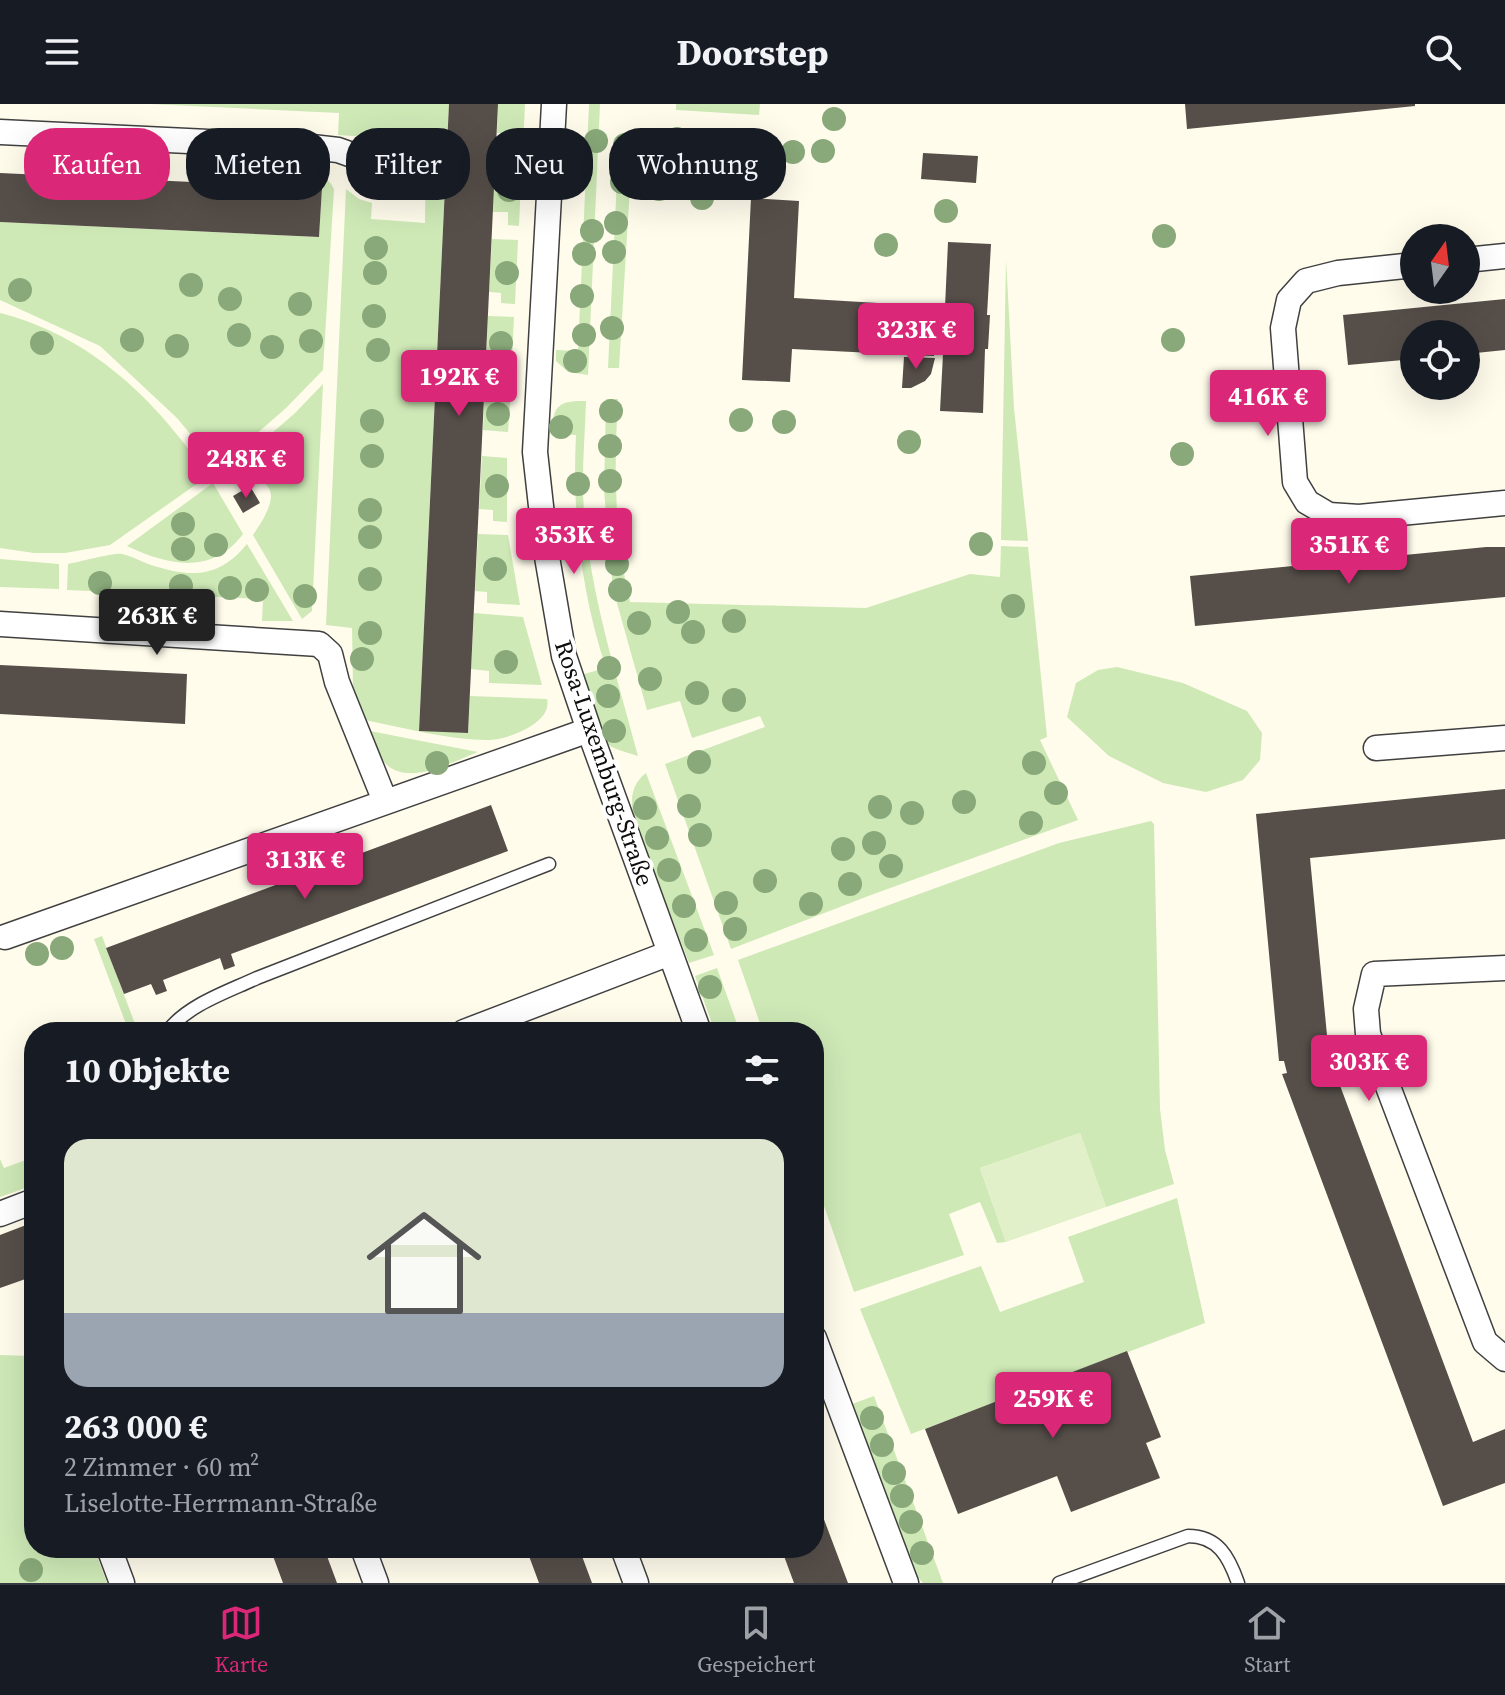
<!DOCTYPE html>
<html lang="de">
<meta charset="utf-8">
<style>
:root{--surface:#171b24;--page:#242831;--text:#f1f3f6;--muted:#9ea1a6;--line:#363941;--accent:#db2777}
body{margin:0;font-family:"Source Serif 4",serif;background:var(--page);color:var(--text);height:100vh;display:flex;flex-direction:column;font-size:30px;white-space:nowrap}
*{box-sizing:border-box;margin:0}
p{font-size:26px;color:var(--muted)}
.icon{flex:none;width:44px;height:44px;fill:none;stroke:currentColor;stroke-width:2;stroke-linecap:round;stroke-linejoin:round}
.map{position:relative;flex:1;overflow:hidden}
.drawer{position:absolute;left:24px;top:918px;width:800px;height:536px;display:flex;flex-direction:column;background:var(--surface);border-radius:32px;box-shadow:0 8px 32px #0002}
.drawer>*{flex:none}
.top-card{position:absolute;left:24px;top:24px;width:800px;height:72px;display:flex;gap:16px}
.needle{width:52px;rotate:14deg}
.fabs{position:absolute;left:1400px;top:120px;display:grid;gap:16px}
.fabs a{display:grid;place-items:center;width:80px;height:80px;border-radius:50%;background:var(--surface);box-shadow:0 8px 32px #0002;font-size:40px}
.price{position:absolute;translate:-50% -68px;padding:0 18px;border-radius:8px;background:var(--accent);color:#fff;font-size:26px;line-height:52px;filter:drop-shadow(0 2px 4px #0008)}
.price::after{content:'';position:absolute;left:50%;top:48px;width:24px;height:18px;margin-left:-12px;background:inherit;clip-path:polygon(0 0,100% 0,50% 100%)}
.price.active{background:#222;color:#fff}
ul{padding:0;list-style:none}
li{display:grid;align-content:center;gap:16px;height:424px;padding:0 40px}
li span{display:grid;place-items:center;height:248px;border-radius:24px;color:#555}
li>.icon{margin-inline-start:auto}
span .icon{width:144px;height:144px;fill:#fffc;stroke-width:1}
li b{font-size:34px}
h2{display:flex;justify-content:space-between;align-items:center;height:96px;padding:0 40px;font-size:34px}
.pill{padding:0 28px;border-radius:32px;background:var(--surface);box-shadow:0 8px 32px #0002;font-size:28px;line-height:72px}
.pill.active{background:var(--accent);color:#fff}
header{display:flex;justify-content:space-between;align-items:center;height:104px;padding:0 40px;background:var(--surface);font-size:36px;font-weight:700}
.tabs{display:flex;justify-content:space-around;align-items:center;height:112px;border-top:2px solid var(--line);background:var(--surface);font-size:22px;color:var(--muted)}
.tabs a{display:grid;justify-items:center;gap:4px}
.tabs .active{color:var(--accent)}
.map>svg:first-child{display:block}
.green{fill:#cee9b6}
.pitch{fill:#e1f0c8}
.building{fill:#554e49}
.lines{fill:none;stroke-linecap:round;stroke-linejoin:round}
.lane-casing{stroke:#404040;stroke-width:15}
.street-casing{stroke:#404040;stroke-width:27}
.lane{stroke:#fff;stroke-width:12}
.street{stroke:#fff;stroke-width:24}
.tree{fill:#89a97a}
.labels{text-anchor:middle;stroke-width:8;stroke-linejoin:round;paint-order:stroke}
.street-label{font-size:24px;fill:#0d0d0d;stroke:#fff}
</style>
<header><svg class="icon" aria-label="menu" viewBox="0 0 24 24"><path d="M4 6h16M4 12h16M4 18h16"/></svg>Doorstep<svg class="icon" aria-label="search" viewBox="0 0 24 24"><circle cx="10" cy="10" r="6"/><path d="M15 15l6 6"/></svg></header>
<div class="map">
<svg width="1505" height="1479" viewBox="0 0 1505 1479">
<rect width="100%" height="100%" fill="#fffcec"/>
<path class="green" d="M150 0H449L419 626 468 629 470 592 547 595C553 619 508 636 488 636 448 636 405 624 365 616L353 583 352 524 326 521 346 85 359 95 372 99 371 115 425 119 426 37 338 31 339 9Z
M498 0H525L523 41 514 40V30L497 29Z
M589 0H600L588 271 568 268 556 257V246L578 247Z
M676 0H760L759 11 676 6Z
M619 33H633L619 264H608Z
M496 53 522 55 519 122 508 121V108H493Z
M295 69C311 70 327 69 334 85L323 266 286 304 215 366 202 344 177 314 100 242 0 196V118L319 133 322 84 295 82Z
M492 135 518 136 515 200 501 199V189L489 188Z
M1006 155 1014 304 1028 437 1001 436Z
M0 209C91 232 156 296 208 372L110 441 65 449H34L0 444Z
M488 212 514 213 511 271 498 270 499 256 486 255Z
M323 280 312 507 302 515 253 431C285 385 274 371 221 373L294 310Z
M485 282 511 285 508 328 483 326Z
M606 295H618C614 364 614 431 630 498L866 504 970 470 1000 473 1001 442 1028 443 1047 633 1040 636 1078 716 871 791 731 845 665 660 765 623 760 612 692 634 680 597 647 606 613 485 604 387Z
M586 297C585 333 581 371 584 407 590 490 617 572 638 652 630 649 620 647 612 643 592 632 589 591 584 570L606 564C581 488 572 411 576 331L551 330C553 303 557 296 586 297Z
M482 352 507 354V418L493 417V406L479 405Z
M213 379 243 430C212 471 169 462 127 442Z
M478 430 508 431 520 501 487 499V488L475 487Z
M247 440 293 517H262L263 495 67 486 68 460C78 458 117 448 122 450 132 452 142 458 151 461 192 474 219 474 247 440Z
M0 455 59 460V485L0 483Z
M474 509 523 513 542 581 489 579V567L471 565Z
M1117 563 1183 579 1247 607 1262 629 1260 656 1243 676 1206 688 1163 679 1109 652 1067 613 1076 579 1098 566Z
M370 627 478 648C454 657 411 682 387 661 378 653 375 638 370 627Z
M646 669 714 851 689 859 634 717C630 699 630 681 646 669Z
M1151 717 1154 720 1160 1005 1165 1046 1174 1080 1106 1103 1080 1029 980 1064 1006 1138 997 1139 980 1098 949 1110 964 1151 854 1188 814 1073V928H763L738 856 1059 739Z
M102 832 138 928H129L94 835Z
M717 864 740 928H715L695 872Z
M34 1053V1081L0 1093V1055L4 1064Z
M1177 1094 1205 1219 911 1330 860 1205 981 1162 1000 1208 1084 1178 1068 1133Z
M0 1251 29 1252 27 1262 34 1282V1444H94L107 1479H0Z
M874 1292 943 1479H923L915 1470 852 1300Z"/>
<path class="pitch" d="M1080 1029 1106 1103 1006 1138 980 1064Z"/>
<path class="building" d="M449 0H498L468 629 419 627Z
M1185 0H1415V2L1187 25Z
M923 49 978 52 976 79 921 75Z
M0 69 322 84 319 133 0 118Z
M751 94 799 97 794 194 945 203 948 138 991 140 987 211H990L988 245H985L983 309 940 307 943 250 934 249V252L792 245 790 278 742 276Z
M1505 195V246L1466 250V230H1414V255L1348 261 1343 211Z
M904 253 935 254 931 270 925 277 911 284H902Z
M250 382 260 399 243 409 233 392Z
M1486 443H1505V493L1195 522 1190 472Z
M0 561 187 570 185 620 0 610Z
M1505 685V735L1310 754 1329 952 1473 1338 1505 1325V1379L1443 1402 1282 970 1287 969 1284 957H1279L1256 710Z
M491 701 508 747 231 850 235 862 224 866 220 854 163 876 167 887 156 891 151 880 124 890 106 844Z
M34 1118V1172L0 1184V1131Z
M1127 1247 1161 1333 1146 1339 1160 1374 1071 1408 1057 1372 958 1410 925 1325Z
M814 1389 848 1479H794L781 1444H814Z
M270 1444H324L337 1479H283Z
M526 1444H579L592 1479H539Z"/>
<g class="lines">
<g class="lane-casing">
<path id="lane" d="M167 928C187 901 227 888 257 874L549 760
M1059 1479 1188 1432C1218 1432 1229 1453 1238 1479"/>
</g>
<g class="street-casing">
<path id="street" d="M554 0 535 348 546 447 564 552 589 626 699 928
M0 28 312 43 338 46 383 62
M1466 156 1505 152
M1414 161 1338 169 1306 177 1289 196 1283 224 1295 378 1307 398 1329 411 1359 413 1505 399
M0 520 319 540 330 550 337 578 385 697
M1376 644 1505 634
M5 833 589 626
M1505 864 1374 870 1366 905 1368 930 1485 1238 1505 1255
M464 928 670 849
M0 1110 34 1097
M814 1234 906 1479
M109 1444 122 1479
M363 1444 376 1479
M623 1444 636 1479"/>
</g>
<use href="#lane" class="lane"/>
<use href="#street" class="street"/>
</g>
<g class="tree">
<circle cx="834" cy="15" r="12"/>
<circle cx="677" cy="35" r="12"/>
<circle cx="596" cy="37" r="12"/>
<circle cx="625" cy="41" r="12"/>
<circle cx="725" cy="42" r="12"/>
<circle cx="763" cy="47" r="12"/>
<circle cx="823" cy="47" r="12"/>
<circle cx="793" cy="48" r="12"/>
<circle cx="622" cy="78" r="12"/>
<circle cx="659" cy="85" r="12"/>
<circle cx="509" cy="86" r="12"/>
<circle cx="702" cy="94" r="12"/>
<circle cx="946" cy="107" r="12"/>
<circle cx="616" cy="119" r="12"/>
<circle cx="592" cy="127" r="12"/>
<circle cx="1164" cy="132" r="12"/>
<circle cx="886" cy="141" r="12"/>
<circle cx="376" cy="144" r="12"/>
<circle cx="614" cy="148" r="12"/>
<circle cx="584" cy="150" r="12"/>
<circle cx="375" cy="169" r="12"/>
<circle cx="507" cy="169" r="12"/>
<circle cx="191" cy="181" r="12"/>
<circle cx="20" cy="186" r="12"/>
<circle cx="582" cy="192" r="12"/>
<circle cx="230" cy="195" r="12"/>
<circle cx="300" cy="200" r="12"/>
<circle cx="374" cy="212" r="12"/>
<circle cx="612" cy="224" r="12"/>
<circle cx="239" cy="231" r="12"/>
<circle cx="584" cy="231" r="12"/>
<circle cx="132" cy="236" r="12"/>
<circle cx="1173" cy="236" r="12"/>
<circle cx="311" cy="237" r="12"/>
<circle cx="42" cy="239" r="12"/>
<circle cx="501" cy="239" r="12"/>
<circle cx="177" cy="242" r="12"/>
<circle cx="272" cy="243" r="12"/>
<circle cx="378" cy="246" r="12"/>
<circle cx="575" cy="257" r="12"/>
<circle cx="611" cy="307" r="12"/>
<circle cx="498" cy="310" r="12"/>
<circle cx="741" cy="316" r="12"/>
<circle cx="372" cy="317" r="12"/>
<circle cx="784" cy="318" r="12"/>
<circle cx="561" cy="323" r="12"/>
<circle cx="909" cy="338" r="12"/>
<circle cx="610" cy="342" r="12"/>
<circle cx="1182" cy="350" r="12"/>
<circle cx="372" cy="352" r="12"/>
<circle cx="610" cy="377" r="12"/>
<circle cx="578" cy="380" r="12"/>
<circle cx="497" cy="382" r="12"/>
<circle cx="370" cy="406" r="12"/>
<circle cx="580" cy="416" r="12"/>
<circle cx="610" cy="418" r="12"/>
<circle cx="183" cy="420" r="12"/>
<circle cx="370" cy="433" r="12"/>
<circle cx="981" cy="440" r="12"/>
<circle cx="216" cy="441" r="12"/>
<circle cx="183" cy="445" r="12"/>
<circle cx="617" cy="460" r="12"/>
<circle cx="495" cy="465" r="12"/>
<circle cx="370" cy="475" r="12"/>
<circle cx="100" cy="479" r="12"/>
<circle cx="181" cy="482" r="12"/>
<circle cx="230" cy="484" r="12"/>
<circle cx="257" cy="486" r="12"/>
<circle cx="620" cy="486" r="12"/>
<circle cx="305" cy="492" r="12"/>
<circle cx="1013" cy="502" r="12"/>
<circle cx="678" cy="508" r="12"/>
<circle cx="734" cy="517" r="12"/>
<circle cx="639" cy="519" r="12"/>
<circle cx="693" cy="528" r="12"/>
<circle cx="370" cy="529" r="12"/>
<circle cx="362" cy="555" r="12"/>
<circle cx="506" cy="558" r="12"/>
<circle cx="609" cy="564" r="12"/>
<circle cx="650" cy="575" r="12"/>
<circle cx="697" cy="589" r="12"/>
<circle cx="608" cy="592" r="12"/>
<circle cx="734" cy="596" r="12"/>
<circle cx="614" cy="627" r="12"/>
<circle cx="699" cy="658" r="12"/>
<circle cx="437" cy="659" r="12"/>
<circle cx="1034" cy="659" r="12"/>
<circle cx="1056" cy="689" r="12"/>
<circle cx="964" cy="698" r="12"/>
<circle cx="689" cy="702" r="12"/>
<circle cx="880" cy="703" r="12"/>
<circle cx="645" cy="704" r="12"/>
<circle cx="912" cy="709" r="12"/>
<circle cx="1031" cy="719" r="12"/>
<circle cx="700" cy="731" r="12"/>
<circle cx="657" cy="734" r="12"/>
<circle cx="874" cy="739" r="12"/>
<circle cx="843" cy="745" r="12"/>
<circle cx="891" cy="762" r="12"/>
<circle cx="669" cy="766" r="12"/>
<circle cx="765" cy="777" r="12"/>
<circle cx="850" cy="780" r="12"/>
<circle cx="726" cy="799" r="12"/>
<circle cx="811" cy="800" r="12"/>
<circle cx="684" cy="802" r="12"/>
<circle cx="735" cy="825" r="12"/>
<circle cx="696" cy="836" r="12"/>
<circle cx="62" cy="844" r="12"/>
<circle cx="37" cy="850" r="12"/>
<circle cx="710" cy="883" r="12"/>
<circle cx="872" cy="1314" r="12"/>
<circle cx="882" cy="1341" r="12"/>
<circle cx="894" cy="1369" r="12"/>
<circle cx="902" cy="1392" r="12"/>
<circle cx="911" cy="1418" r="12"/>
<circle cx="922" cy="1449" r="12"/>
<circle cx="31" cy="1466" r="12"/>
</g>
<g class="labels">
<g class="street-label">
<text transform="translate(604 659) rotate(71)" y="8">Rosa-Luxemburg-Straße</text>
</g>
</g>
</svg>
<div class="fabs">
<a><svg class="needle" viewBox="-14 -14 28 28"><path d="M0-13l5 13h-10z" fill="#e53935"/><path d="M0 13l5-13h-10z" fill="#9ea1a6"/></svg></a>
<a><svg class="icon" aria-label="locate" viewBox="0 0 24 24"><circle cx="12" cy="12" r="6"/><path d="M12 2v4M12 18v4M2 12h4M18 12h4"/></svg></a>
</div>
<b class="price" style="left:916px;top:267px">323K €</b>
<b class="price" style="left:459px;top:314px">192K €</b>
<b class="price" style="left:1268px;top:334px">416K €</b>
<b class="price" style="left:246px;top:396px">248K €</b>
<b class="price" style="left:574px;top:472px">353K €</b>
<b class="price" style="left:1349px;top:482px">351K €</b>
<b class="price active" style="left:157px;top:553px">263K €</b>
<b class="price" style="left:305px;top:797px">313K €</b>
<b class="price" style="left:1369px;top:999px">303K €</b>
<b class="price" style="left:1053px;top:1336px">259K €</b>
<div class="top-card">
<a class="pill active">Kaufen</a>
<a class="pill">Mieten</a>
<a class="pill">Filter</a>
<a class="pill">Neu</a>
<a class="pill">Wohnung</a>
</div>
<section class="drawer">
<h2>10 Objekte<svg class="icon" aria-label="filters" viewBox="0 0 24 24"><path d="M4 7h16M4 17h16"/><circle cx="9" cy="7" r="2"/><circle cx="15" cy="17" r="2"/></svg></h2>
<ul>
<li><span style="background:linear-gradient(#dfe7d0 70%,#9aa5b1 0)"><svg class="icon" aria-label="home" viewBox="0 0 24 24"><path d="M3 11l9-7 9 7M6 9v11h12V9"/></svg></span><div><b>263 000 €</b><p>2 Zimmer · 60 m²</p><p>Liselotte-Herrmann-Straße</p></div></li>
</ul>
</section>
</div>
<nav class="tabs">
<a class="active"><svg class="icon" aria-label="map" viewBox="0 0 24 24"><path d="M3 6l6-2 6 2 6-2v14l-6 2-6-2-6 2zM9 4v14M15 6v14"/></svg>Karte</a>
<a><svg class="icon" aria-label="saved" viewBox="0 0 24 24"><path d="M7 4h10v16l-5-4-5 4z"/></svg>Gespeichert</a>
<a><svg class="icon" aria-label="home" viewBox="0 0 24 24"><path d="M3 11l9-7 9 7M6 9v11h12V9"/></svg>Start</a>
</nav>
